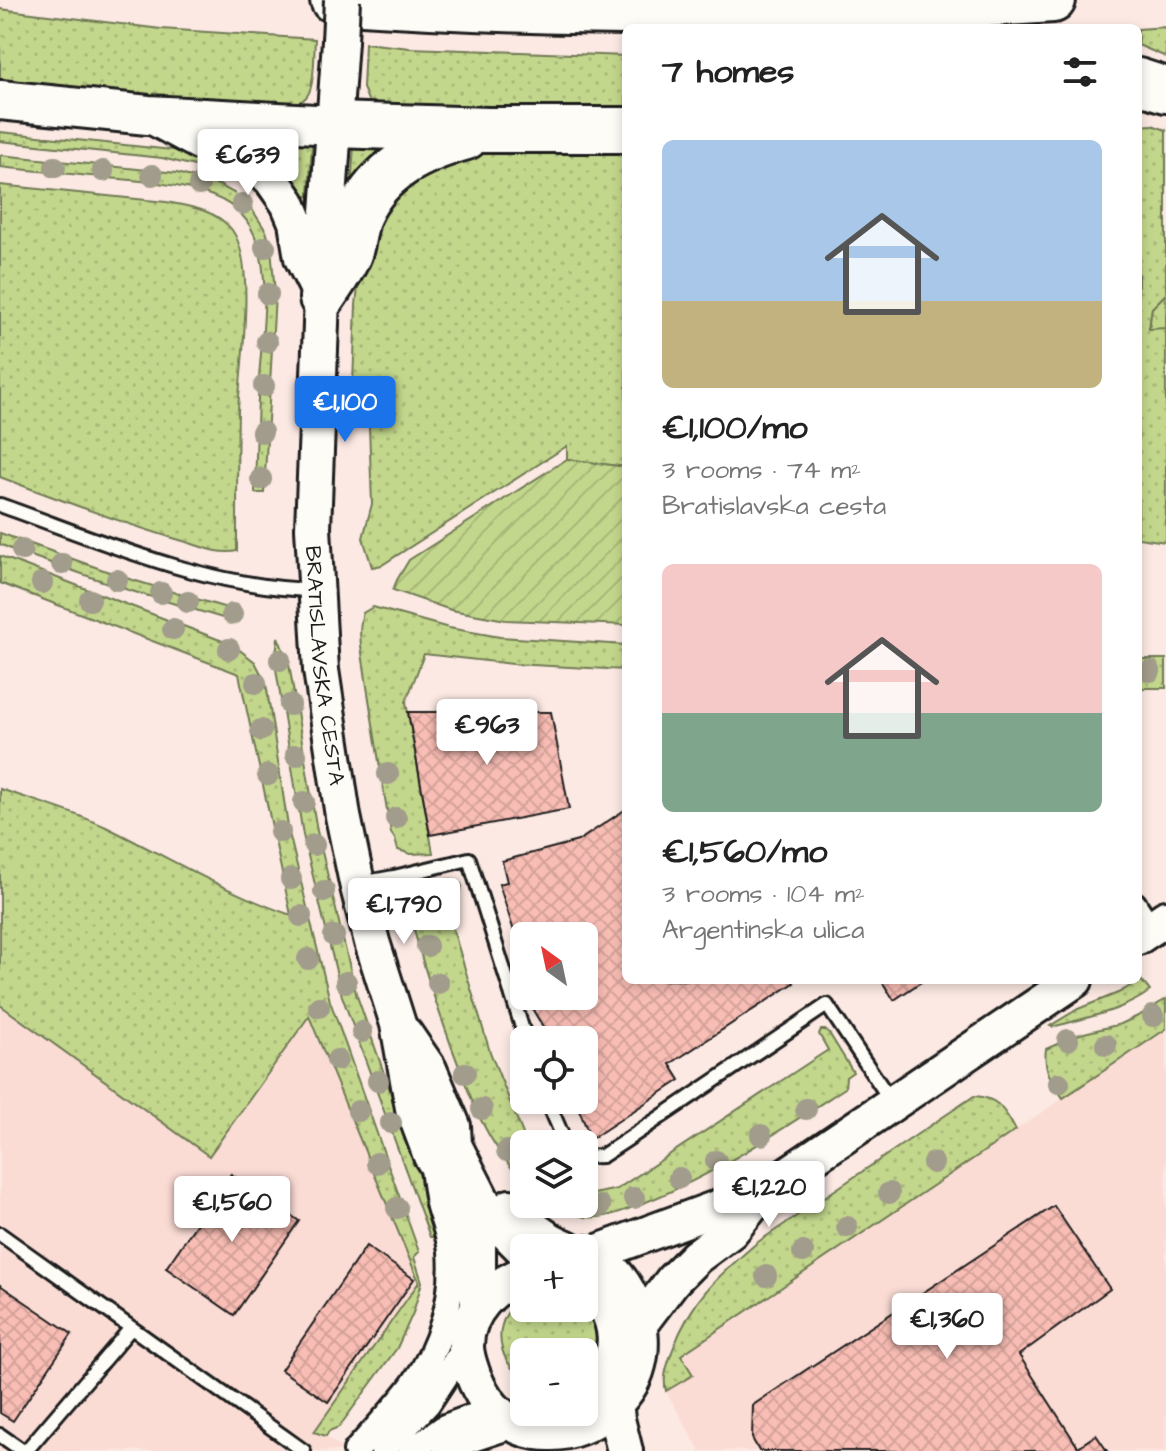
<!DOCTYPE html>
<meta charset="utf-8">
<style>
:root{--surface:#fff;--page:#f6f6f6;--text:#222;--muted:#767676;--accent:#1a73e8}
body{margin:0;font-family:"Architects Daughter",sans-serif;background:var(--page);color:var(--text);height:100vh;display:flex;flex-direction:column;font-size:30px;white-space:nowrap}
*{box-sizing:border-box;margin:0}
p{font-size:26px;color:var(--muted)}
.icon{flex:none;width:44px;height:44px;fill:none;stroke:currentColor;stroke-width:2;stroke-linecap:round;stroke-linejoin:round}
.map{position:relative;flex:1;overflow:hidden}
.panel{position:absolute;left:622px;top:24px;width:520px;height:960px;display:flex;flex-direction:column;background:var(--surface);border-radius:12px;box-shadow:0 4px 12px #0003}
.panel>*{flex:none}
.needle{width:52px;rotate:327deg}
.buttons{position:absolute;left:510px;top:922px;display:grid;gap:16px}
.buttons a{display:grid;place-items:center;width:88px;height:88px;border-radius:12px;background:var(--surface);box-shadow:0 4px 12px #0003;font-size:40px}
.price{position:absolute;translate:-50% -68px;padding:0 18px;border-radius:8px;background:#fff;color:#222;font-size:26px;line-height:52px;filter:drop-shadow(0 2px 4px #0008)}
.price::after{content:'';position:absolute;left:50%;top:48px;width:24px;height:18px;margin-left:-12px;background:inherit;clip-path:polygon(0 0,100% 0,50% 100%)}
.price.current{background:var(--accent);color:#fff}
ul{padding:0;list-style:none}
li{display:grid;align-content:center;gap:16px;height:424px;padding:0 40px}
li span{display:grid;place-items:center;height:248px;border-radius:12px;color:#555}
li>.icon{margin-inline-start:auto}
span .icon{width:144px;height:144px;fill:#fffc;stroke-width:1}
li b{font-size:34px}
h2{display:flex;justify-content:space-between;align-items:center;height:96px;padding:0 40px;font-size:34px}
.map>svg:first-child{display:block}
.built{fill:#fbdcd5}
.grass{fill:url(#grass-dots);stroke:#707a54;stroke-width:2}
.forest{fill:url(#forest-crowns);stroke:#707a54;stroke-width:2}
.garden{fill:url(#garden-furrows);stroke:#707a54;stroke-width:2}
.building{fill:url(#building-cross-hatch);stroke:#1c1c1c;stroke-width:2}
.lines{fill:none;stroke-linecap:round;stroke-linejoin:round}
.lane-casing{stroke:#1c1c1c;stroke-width:18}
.street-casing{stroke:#1c1c1c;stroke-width:30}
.secondary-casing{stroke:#1c1c1c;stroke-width:40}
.primary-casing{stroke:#1c1c1c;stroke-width:44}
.highway-casing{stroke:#1c1c1c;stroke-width:50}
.lane{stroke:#fdfcf7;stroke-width:12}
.street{stroke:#fdfcf7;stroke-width:24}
.secondary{stroke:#fdfcf7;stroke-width:34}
.primary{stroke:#fdfcf7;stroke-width:38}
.highway{stroke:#fdfcf7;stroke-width:44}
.secondary-bridge-casing{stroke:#1c1c1c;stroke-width:40;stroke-linecap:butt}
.secondary-bridge{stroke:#fdfcf7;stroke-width:34}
.tree{fill:#a19c8b}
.labels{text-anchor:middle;stroke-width:7;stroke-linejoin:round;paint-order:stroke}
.street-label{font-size:22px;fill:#1c1c1c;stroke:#fdfcf7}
</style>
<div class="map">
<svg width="1166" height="1451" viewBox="0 0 1166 1451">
<defs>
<pattern id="grass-dots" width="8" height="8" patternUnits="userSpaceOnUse" patternTransform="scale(2)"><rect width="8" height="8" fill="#c3d78c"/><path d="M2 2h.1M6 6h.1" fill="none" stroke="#a7b878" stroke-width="1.8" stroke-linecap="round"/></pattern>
<pattern id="forest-crowns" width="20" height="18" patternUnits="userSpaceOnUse" patternTransform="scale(2)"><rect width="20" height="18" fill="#c3d78c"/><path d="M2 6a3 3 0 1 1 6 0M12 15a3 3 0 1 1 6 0" fill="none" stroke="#a7b878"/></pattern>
<pattern id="garden-furrows" width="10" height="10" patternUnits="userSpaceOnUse" patternTransform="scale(2)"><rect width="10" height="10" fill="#c3d78c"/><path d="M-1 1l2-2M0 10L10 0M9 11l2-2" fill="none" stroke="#a7b878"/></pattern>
<pattern id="building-cross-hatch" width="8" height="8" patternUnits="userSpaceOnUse" patternTransform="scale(2)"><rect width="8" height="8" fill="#f8bdb4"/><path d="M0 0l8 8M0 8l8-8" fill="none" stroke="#d4a29a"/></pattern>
</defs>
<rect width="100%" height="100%" fill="#fce9e3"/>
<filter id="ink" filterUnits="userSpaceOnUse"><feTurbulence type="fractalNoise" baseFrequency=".0125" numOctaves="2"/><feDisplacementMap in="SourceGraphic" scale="16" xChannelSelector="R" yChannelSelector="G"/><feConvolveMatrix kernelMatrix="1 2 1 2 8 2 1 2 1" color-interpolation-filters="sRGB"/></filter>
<g filter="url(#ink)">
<path class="built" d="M0 1006 209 1156 308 1016 419 1282 315 1432 326 1436 344 1451H0Z
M1166 1029V1451H700L666 1391 693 1375 681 1355Z"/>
<path class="grass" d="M0 9 161 29 315 39C314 52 315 86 307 96 302 103 292 104 284 106L102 92 0 81Z
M1166 27V57L1138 45V29Z
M365 43 410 48 626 56V107L470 108 370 105 363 88Z
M1152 125 1166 130V294L1152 308 1149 328H1166V542L1138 538V126Z
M0 132 182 151 253 178 277 212 282 234 273 214 257 193 231 175 162 158 0 141Z
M253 138 310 141 312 143 309 196 303 199 250 143V140Z
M395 144 351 189 354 145Z
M626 147V467L567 459V446L382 565 372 567 363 538 372 504 369 427 352 410 356 305 360 268 368 232 400 186 483 150Z
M0 155 177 173 219 185 234 193 251 208 266 231 271 247 275 294 264 493H255C256 455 257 416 259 378 262 334 272 274 254 234 245 212 227 200 204 193 174 183 141 181 109 178 72 174 36 171 0 167Z
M0 185 166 202C188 206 217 210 232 230 257 264 240 368 238 411 237 458 237 505 237 551 219 555 200 546 183 541 121 523 60 500 0 477Z
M0 533 126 578 240 612 236 622 125 589 11 549 0 544Z
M0 556 233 645 255 662 266 683 289 833 330 1001 419 1252 414 1257 422 1282 413 1313 397 1348 339 1427 329 1431 326 1436 314 1432 419 1282 309 1016 209 1156 0 1005V789C35 801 72 811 106 827 167 857 227 893 291 915L239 674 0 583Z
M373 607 449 628 500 637 626 645V670L513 664 424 654 406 702 433 853 411 854 398 850 395 839 391 833C382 782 374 731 366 680 364 660 356 633 363 613Z
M278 637 289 664 317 831 356 993 431 1208 439 1237H430L342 996 303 835 275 663Z
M1138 659H1166V688H1143L1138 691Z
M451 879 461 884 462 887 460 891 443 896 490 1052 527 1144H524V1182C507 1164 493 1144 482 1122 467 1094 405 925 411 902 415 886 437 881 451 879Z
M1141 980 1150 991C1122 1012 1084 1018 1052 1027L1050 1026 1078 1009 1118 993Z
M1166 999V1029L1063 1098C1052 1082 1043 1069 1046 1049L1080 1034 1121 1024 1140 1015Z
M821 1030H825L829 1033 853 1072 846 1077 845 1088C781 1130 717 1174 646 1202 630 1208 615 1216 599 1217 581 1219 567 1213 552 1204H584V1192L594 1194 617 1189 828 1050 819 1034Z
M974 1096C999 1097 1004 1111 1016 1130L681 1355 693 1375 666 1391C662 1377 668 1363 673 1349 692 1298 718 1276 758 1242Z
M524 1296V1308H584V1305C601 1326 599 1349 584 1370V1352H524V1379C493 1357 492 1317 524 1296Z"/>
<path class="forest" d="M1166 294V328L1149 329 1152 308Z"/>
<path class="garden" d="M567 459 626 467V625L506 620 451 610 393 590 397 580 409 560Z"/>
<path class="building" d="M408 712H551L569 809 430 835Z
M626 809V980H792L794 983 670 1064 680 1080 591 1139 575 1100H584V1040H551L533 1010 538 1007 534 996H584V936H524V963L499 884 507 882 502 861 578 841Z
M881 980H924L894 1000Z
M231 1174 299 1221 234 1315 166 1268Z
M1054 1206 1110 1289 1019 1355 1078 1447 1096 1435 1107 1451H759L752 1438 753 1405Z
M366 1246 414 1279 328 1402 281 1370Z
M0 1285 72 1334 13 1421 0 1413Z"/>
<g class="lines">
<g class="lane-casing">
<path id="lane" d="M0 505C102 541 206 588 316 590
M361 883 394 877 469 859 526 1040
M1138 900 1153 923
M547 1100 566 1144
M584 1157 602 1156 625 1141 827 1005 891 1101
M0 1234 304 1451
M0 1435 23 1451
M26 1451 131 1328"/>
</g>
<g class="street-casing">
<path id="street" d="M356 1451C375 1429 396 1408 413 1385 440 1348 455 1297 451 1251 449 1234 442 1219 438 1203 436 1191 434 1179 433 1167
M383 1451 428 1403 466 1345
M412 1451 445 1427 493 1409
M446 1451 457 1444 514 1425"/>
</g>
<g class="secondary-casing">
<g id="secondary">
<path id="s1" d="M340 41 322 298 313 528 321 670 343 816 357 883 372 942 398 1024 413 1108 431 1156 457 1196 478 1242V1308"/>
<path d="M149 115 201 143 231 152 258 166 272 180 288 203 296 222 302 258 320 294"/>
<path d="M1138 937 1166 918"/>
<path d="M405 1034 429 1069 453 1126 454 1145 486 1208 503 1229 524 1250"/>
<path d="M510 1207C526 1224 545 1240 567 1248"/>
<path d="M590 1255 763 1191 1075 980"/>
<path d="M524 1274C494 1285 466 1312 466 1346 466 1356 470 1366 473 1375 486 1409 514 1434 552 1433 589 1432 629 1401 638 1365 649 1324 627 1267 584 1253"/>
<path d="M584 1282C622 1314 628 1362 584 1393"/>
<path d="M639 1325 673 1280 696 1257 731 1231 761 1194"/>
<path d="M613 1385 617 1419 625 1451"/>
</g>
</g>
<g class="primary-casing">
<path id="primary" d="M0 100 148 115 334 125"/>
</g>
<g class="highway-casing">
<path id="highway" d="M333 0C573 17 814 16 1053 0
M1138 81 1166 90
M334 125 489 130H626
M322 298C331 285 341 271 348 256 354 243 353 228 359 214 380 168 421 150 466 137"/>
</g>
<use href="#lane" class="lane"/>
<use href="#street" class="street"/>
<use href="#secondary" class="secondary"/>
<use href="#primary" class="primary"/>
<use href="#highway" class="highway"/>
<g class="secondary-bridge-casing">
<path id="secondary-bridge" d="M340 41 342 0"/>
</g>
<use href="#secondary-bridge" class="secondary-bridge"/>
</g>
<g class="tree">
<circle cx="55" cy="167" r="11"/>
<circle cx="103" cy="171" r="11"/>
<circle cx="152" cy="175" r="11"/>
<circle cx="199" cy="185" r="11"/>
<circle cx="242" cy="204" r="11"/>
<circle cx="265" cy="247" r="11"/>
<circle cx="268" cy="294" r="11"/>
<circle cx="267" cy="342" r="11"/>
<circle cx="264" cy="386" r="11"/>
<circle cx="262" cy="432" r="11"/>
<circle cx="261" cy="479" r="11"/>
<circle cx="22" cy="550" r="11"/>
<circle cx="62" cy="564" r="11"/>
<circle cx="117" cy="580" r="11"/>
<circle cx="42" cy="583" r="11"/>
<circle cx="161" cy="593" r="11"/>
<circle cx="90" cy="600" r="11"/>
<circle cx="188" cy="602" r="11"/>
<circle cx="232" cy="614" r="11"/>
<circle cx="173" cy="629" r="11"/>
<circle cx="229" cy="649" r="11"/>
<circle cx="280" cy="660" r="11"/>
<circle cx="1150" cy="671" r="11"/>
<circle cx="256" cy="683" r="11"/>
<circle cx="290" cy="705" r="11"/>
<circle cx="261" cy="730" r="11"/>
<circle cx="296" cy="755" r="11"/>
<circle cx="388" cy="774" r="11"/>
<circle cx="268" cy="775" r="11"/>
<circle cx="304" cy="802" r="11"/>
<circle cx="396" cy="818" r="11"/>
<circle cx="280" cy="832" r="11"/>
<circle cx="314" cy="845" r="11"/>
<circle cx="291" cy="879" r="11"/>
<circle cx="324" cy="891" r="11"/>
<circle cx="415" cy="908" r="11"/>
<circle cx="301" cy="916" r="11"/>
<circle cx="334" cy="936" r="11"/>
<circle cx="427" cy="946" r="11"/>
<circle cx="308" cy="959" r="11"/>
<circle cx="346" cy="982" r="11"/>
<circle cx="438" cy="983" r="11"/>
<circle cx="319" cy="1007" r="11"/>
<circle cx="1153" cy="1016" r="11"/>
<circle cx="362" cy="1032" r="11"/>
<circle cx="1068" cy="1040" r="11"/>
<circle cx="1106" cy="1045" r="11"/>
<circle cx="337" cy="1060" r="11"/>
<circle cx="465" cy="1073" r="11"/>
<circle cx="378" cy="1081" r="11"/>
<circle cx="1059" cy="1083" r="11"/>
<circle cx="482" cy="1109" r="11"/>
<circle cx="806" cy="1109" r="11"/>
<circle cx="358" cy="1111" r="11"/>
<circle cx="391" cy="1123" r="11"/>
<circle cx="761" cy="1135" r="11"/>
<circle cx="507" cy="1151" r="11"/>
<circle cx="716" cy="1161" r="11"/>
<circle cx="377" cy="1163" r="11"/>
<circle cx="933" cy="1163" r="11"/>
<circle cx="679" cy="1178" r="11"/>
<circle cx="889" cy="1193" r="11"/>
<circle cx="634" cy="1198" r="11"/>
<circle cx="600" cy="1206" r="11"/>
<circle cx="397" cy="1208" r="11"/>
<circle cx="847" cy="1227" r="11"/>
<circle cx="803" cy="1252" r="11"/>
<circle cx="766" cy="1276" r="11"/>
</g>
</g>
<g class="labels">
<g class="street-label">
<text dy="8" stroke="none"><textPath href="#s1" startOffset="626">BRATISLAVSKA CESTA</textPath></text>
</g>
</g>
</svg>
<div class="buttons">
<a><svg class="needle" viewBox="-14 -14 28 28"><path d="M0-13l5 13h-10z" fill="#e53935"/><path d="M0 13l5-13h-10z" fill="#767676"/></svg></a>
<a><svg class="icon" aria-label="locate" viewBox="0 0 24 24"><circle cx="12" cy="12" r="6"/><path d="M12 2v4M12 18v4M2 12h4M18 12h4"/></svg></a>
<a><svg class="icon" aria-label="layers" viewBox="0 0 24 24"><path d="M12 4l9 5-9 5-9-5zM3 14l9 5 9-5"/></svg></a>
<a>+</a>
<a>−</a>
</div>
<b class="price" style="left:248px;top:197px">€639</b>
<b class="price current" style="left:345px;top:444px">€1,100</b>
<b class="price" style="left:487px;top:767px">€963</b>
<b class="price" style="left:404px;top:946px">€1,790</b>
<b class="price" style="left:769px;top:1229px">€1,220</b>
<b class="price" style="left:232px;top:1244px">€1,560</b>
<b class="price" style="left:947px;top:1361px">€1,360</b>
<section class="panel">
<h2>7 homes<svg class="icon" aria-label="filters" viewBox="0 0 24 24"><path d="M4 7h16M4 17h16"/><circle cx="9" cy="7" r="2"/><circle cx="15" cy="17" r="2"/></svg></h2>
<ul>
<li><span style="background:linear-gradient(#a9c7e8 65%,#c2b280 0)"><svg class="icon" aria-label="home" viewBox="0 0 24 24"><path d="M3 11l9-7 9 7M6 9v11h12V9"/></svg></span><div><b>€1,100/mo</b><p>3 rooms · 74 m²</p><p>Bratislavska cesta</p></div></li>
<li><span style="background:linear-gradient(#f6c9c9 60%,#7fa58c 0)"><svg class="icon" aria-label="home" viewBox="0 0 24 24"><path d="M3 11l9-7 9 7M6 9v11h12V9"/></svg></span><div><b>€1,560/mo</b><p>3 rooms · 104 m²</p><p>Argentinska ulica</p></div></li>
</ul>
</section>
</div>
